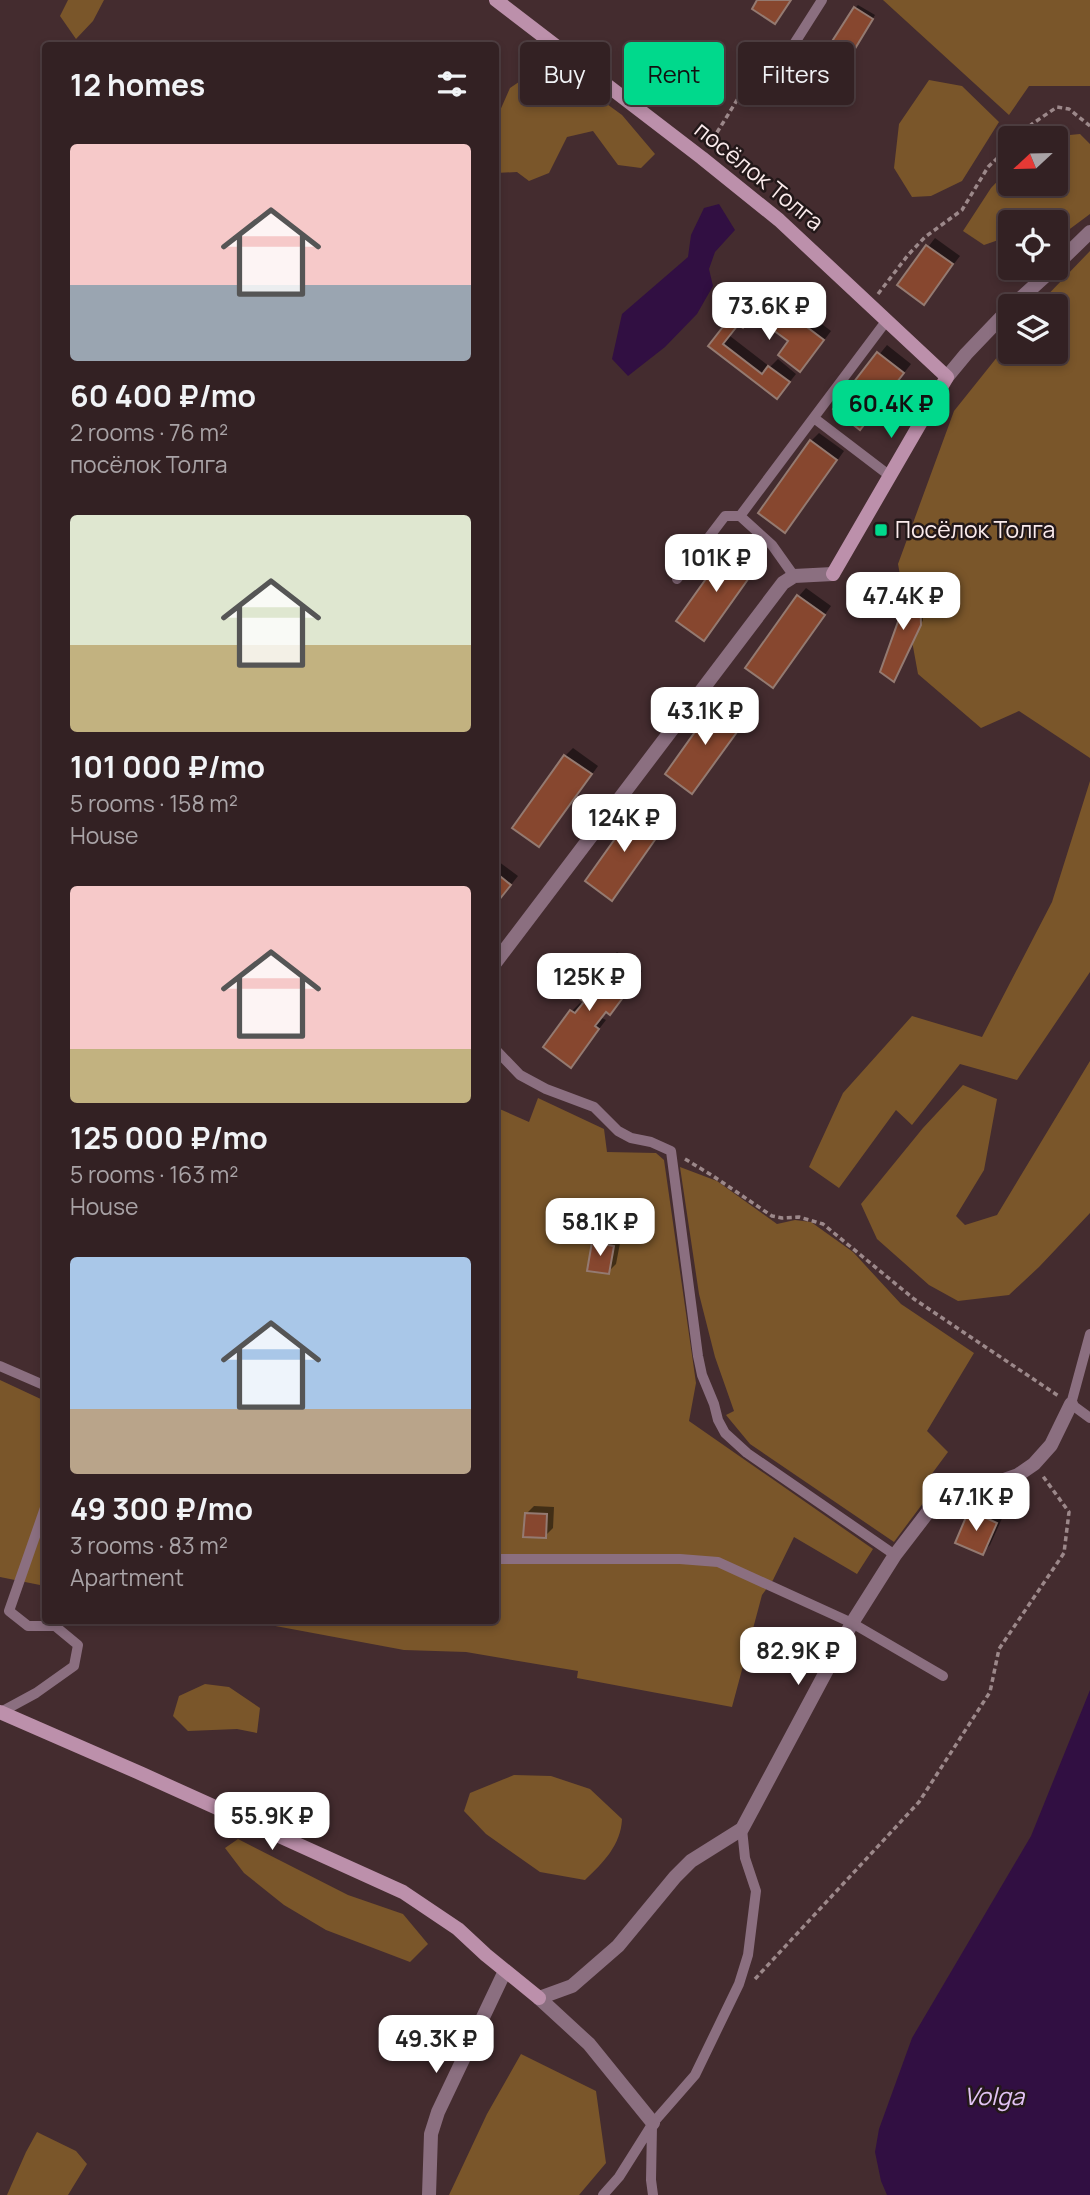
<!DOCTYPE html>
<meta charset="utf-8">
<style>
:root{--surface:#332123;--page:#3e2e30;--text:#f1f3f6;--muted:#a9a3a6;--line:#4e3e41;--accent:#00d98c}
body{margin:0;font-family:Manrope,sans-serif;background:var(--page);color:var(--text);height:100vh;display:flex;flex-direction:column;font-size:26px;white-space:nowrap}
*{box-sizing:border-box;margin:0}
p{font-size:23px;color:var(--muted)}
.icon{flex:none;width:38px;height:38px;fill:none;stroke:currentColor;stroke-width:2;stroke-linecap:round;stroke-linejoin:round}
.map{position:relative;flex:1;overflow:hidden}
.details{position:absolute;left:42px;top:42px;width:457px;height:1582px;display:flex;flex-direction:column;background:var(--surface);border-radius:7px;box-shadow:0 4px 10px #0003,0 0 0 2px var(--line)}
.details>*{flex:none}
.top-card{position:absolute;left:520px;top:42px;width:464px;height:63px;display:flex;gap:14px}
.needle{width:46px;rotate:248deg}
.tools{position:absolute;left:998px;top:126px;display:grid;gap:14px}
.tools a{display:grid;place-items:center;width:70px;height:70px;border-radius:7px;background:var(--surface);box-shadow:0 4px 10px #0003,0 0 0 2px var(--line);font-size:35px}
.price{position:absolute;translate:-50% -60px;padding:0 16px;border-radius:14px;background:#fff;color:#222;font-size:23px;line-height:46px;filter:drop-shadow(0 2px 4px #0008)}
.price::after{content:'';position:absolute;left:50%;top:42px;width:21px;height:16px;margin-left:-10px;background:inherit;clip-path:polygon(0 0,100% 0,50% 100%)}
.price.selected{background:var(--accent);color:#111}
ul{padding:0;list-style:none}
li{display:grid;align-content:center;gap:14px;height:371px;padding:0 28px}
li span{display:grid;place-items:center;height:217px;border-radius:7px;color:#555}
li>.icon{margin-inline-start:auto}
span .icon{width:126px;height:126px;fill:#fffc;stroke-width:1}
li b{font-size:30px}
h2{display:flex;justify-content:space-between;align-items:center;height:84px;padding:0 28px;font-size:30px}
.pill{padding:0 24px;border-radius:7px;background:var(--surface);box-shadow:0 4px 10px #0003,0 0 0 2px var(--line);font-size:24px;line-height:63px}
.pill.selected{background:var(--accent);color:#111}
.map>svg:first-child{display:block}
.green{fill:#7a562a}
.water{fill:#310f42}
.shadow{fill:#0007}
.building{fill:#87472f;stroke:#947a71;stroke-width:2}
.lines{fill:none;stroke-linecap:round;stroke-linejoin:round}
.path{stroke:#9c888a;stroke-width:3.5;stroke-dasharray:5 3.5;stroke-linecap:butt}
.lane{stroke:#8b6f80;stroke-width:10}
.street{stroke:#8b6f80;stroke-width:14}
.secondary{stroke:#bc90ab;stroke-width:14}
.poi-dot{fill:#00d98c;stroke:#231819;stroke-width:2.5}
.labels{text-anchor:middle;stroke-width:5;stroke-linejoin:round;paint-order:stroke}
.street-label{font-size:23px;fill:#fbebec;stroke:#231819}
.poi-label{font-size:23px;fill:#fbebec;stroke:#231819;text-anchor:start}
.water-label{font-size:24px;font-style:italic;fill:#e2c3f5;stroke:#231819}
</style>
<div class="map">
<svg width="1090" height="2195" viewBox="0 0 1090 2195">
<rect width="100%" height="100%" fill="#442c2f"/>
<path class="green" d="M68 0H104L93 21 76 39 60 16Z
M883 0H1090V86H1029L1009 115Z
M541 67 574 80 622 115 655 154 641 168 618 165 593 131 567 137 549 173 529 181 517 172 495 173V122L510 88Z
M929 80 962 86 999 122 962 181 931 196 912 197 894 168 899 124Z
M1080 134 1090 144V214L1055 240V222H1010V236L984 245 963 231 991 188 1010 168V184H1055V138H1038Z
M1090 251V758L1019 711 981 728 918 674 898 564 954 411 1010 341V352H1055V306H1037Z
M1090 781V972L1017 1080 960 1064 912 1125 896 1110 839 1188 809 1167 843 1093 912 1016 982 1037 1052 902Z
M1090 1061V1213L1039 1267 1009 1295 958 1301 929 1285 877 1239 861 1204 923 1128 963 1085 997 1099 984 1170 956 1216 965 1225 997 1215Z
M538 1098 604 1129 607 1152 656 1153 664 1160 696 1383 689 1421 873 1549 857 1574 794 1537 773 1580 762 1595 732 1707 577 1678 578 1671 466 1652 404 1650 248 1621 495 1620V1107L529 1122Z
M680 1167 717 1181 777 1224 795 1220 811 1222 853 1252 901 1304 974 1353 927 1431 948 1452 928 1479 935 1487 894 1542 750 1444 726 1415 734 1411 715 1357 699 1294Z
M0 1380 45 1401V1586L0 1577Z
M205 1684 229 1687 260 1708 257 1733 237 1729 188 1731 173 1716 179 1696Z
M514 1775 551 1776 590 1789 622 1819C621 1845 603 1863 585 1880L540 1872 486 1834 464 1811 470 1793Z
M238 1839 348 1895 403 1914 428 1944 410 1962 326 1930 284 1905 244 1873 225 1848Z
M521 2054 596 2091 606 2163 579 2195H449L487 2114Z
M37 2132 76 2151 87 2164 68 2195H7L26 2152Z"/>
<path class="water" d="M719 204 735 230 715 252 709 269 713 286 697 314 665 347 628 376 612 359 622 314 688 257 691 235 704 208Z
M1090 1690V2195H887L881 2181 875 2152 879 2129 912 2038 1031 1836Z"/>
<path class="shadow" d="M858 5 875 15 845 64 855 8Z
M935 238 960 256 924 303 899 285Z
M774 288 831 331 808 362 774 322 758 309 743 326 739 323 730 336 770 367 778 359 796 374 784 389 710 346 757 289Z
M887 345 911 364 868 419 836 408Z
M819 433 844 451 793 523 785 531 811 441Z
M738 541 763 559 711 631 704 639 679 621 730 549Z
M902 583 922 590 923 620 897 676 902 616 899 586Z
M806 588 831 606 780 678 748 668 799 596Z
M726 694 751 712 700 783 692 791 667 773 718 702Z
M573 748 598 766 547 837 539 845 514 827 565 756Z
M646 801 671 819 620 890 612 898 587 880 638 809Z
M495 859 518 876 495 905Z
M617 952 642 971 617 1005 607 1011 602 1018 606 1020 571 1065 546 1047 572 1011 580 1003 583 1006 609 960Z
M602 1235 621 1238 616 1264 608 1272 594 1243Z
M978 1503 1004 1514 990 1545 982 1553 970 1511Z
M534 1506 554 1507 553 1528 545 1536 526 1514Z"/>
<path class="building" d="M757 0H791L775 24 752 9Z
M854 7 873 19 842 70 822 57Z
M926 245 953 264 924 305 897 285Z
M747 296H766L824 340 800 372 778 355 788 341 769 327 772 322 757 311 743 328 738 325 723 344 762 374 768 366 790 382 777 399 708 346Z
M877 352 904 373 860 430 833 409Z
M810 440 837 460 785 533 758 513Z
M728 548 756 568 704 641 676 621Z
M897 585 920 593 921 625 894 682 880 672 900 616Z
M797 595 825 615 773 688 745 668Z
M717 701 745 721 692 794 665 774Z
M564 755 592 774 539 847 512 828Z
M637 808 664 827 612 901 585 881Z
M495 872 511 885 495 905Z
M608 959 636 980 610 1015 606 1012 595 1026 599 1029 571 1068 543 1047 570 1010 575 1013 584 1002 579 998Z
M592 1242 614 1246 609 1274 587 1271Z
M969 1510 997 1523 983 1555 955 1543Z
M525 1513 547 1514 546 1538 523 1537Z"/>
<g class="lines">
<path class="path" d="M1017 138 1032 124 1057 107 1069 109 1090 126
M708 147 747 84 761 76 772 74
M878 294 908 255 925 237 962 210 988 167 1010 146
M685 1159 713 1176 772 1216 782 1218 799 1217 823 1224 914 1299 1060 1397
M755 1979 919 1802 990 1692 999 1649 1064 1553 1069 1512 1042 1475"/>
<path class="lane" d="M780 66 822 0
M814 418 890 476
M740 516 887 320
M677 579 725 516H740L772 545 794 576
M495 1049 520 1075 546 1089 594 1107 618 1131 631 1138 651 1142 671 1151 698 1356 702 1375 714 1404 718 1420 725 1433 747 1453 895 1555
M1090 1334 1071 1404 1090 1418
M0 1366 46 1386
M495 1559H680L718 1562 852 1623 943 1676
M1 1712 36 1693 74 1666 78 1645 55 1626H28L9 1611 46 1505
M652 2126 651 2180 653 2195
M603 2195 619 2177 653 2123 695 2075 739 1984 748 1955 756 1891 745 1858 742 1829"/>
<path class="street" d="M1055 266 1090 232
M1012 306 1054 268
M947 377 966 354 1010 308
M495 963 783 583 794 576 833 574
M653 2123 589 2044 539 1998 572 1986 618 1946 675 1877 691 1861 742 1829 852 1623 895 1555 938 1499 950 1491 965 1486 998 1482 1018 1475 1034 1464 1051 1445 1071 1404
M429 2195 431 2134 438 2112 505 1971"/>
<path class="secondary" d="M496 0 702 158 779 220 947 377 833 574
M0 1712 142 1774 403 1892 458 1929 486 1955 539 1998"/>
</g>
<rect class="poi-dot" x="874" y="523" width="14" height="14" rx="3.5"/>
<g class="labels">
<g class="street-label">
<text transform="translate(759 176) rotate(39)" y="8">посёлок Толга</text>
</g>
<g class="poi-label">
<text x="895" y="538">Посёлок Толга</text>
</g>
<g class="water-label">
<text x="994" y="2105">Volga</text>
</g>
</g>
</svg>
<div class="tools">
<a><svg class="needle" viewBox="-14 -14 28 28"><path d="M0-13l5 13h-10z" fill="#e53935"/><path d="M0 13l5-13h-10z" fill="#a9a3a6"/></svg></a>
<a><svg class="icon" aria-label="locate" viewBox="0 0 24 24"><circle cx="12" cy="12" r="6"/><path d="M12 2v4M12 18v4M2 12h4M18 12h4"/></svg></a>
<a><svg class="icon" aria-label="layers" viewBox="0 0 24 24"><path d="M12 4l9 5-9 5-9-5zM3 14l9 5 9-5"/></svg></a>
</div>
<b class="price" style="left:769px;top:342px">73.6K ₽</b>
<b class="price selected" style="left:891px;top:440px">60.4K ₽</b>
<b class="price" style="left:716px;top:594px">101K ₽</b>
<b class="price" style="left:903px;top:632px">47.4K ₽</b>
<b class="price" style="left:705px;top:747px">43.1K ₽</b>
<b class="price" style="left:624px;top:854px">124K ₽</b>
<b class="price" style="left:589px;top:1013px">125K ₽</b>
<b class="price" style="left:600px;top:1258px">58.1K ₽</b>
<b class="price" style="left:976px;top:1533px">47.1K ₽</b>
<b class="price" style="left:798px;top:1687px">82.9K ₽</b>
<b class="price" style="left:272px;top:1852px">55.9K ₽</b>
<b class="price" style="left:436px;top:2075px">49.3K ₽</b>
<div class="top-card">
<a class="pill">Buy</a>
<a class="pill selected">Rent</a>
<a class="pill">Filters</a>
</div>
<section class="details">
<h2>12 homes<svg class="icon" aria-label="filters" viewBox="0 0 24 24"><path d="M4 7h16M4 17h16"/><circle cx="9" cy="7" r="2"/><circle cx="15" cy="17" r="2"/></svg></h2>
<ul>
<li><span style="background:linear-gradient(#f6c9c9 65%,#9aa5b1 0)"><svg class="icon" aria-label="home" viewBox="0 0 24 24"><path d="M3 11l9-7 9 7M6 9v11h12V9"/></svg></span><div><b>60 400 ₽/mo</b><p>2 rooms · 76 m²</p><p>посёлок Толга</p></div></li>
<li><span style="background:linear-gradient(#dfe7d0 60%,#c2b280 0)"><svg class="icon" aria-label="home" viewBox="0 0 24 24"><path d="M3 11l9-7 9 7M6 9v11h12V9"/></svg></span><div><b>101 000 ₽/mo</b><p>5 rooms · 158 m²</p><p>House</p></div></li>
<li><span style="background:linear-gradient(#f6c9c9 75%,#c2b280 0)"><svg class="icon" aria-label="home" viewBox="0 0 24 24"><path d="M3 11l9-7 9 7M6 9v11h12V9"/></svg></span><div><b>125 000 ₽/mo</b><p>5 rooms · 163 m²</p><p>House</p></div></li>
<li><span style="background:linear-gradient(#a9c7e8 70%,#b9a48a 0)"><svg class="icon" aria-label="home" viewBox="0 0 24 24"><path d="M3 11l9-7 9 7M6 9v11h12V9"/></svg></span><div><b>49 300 ₽/mo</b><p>3 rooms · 83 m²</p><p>Apartment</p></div></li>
</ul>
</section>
</div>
